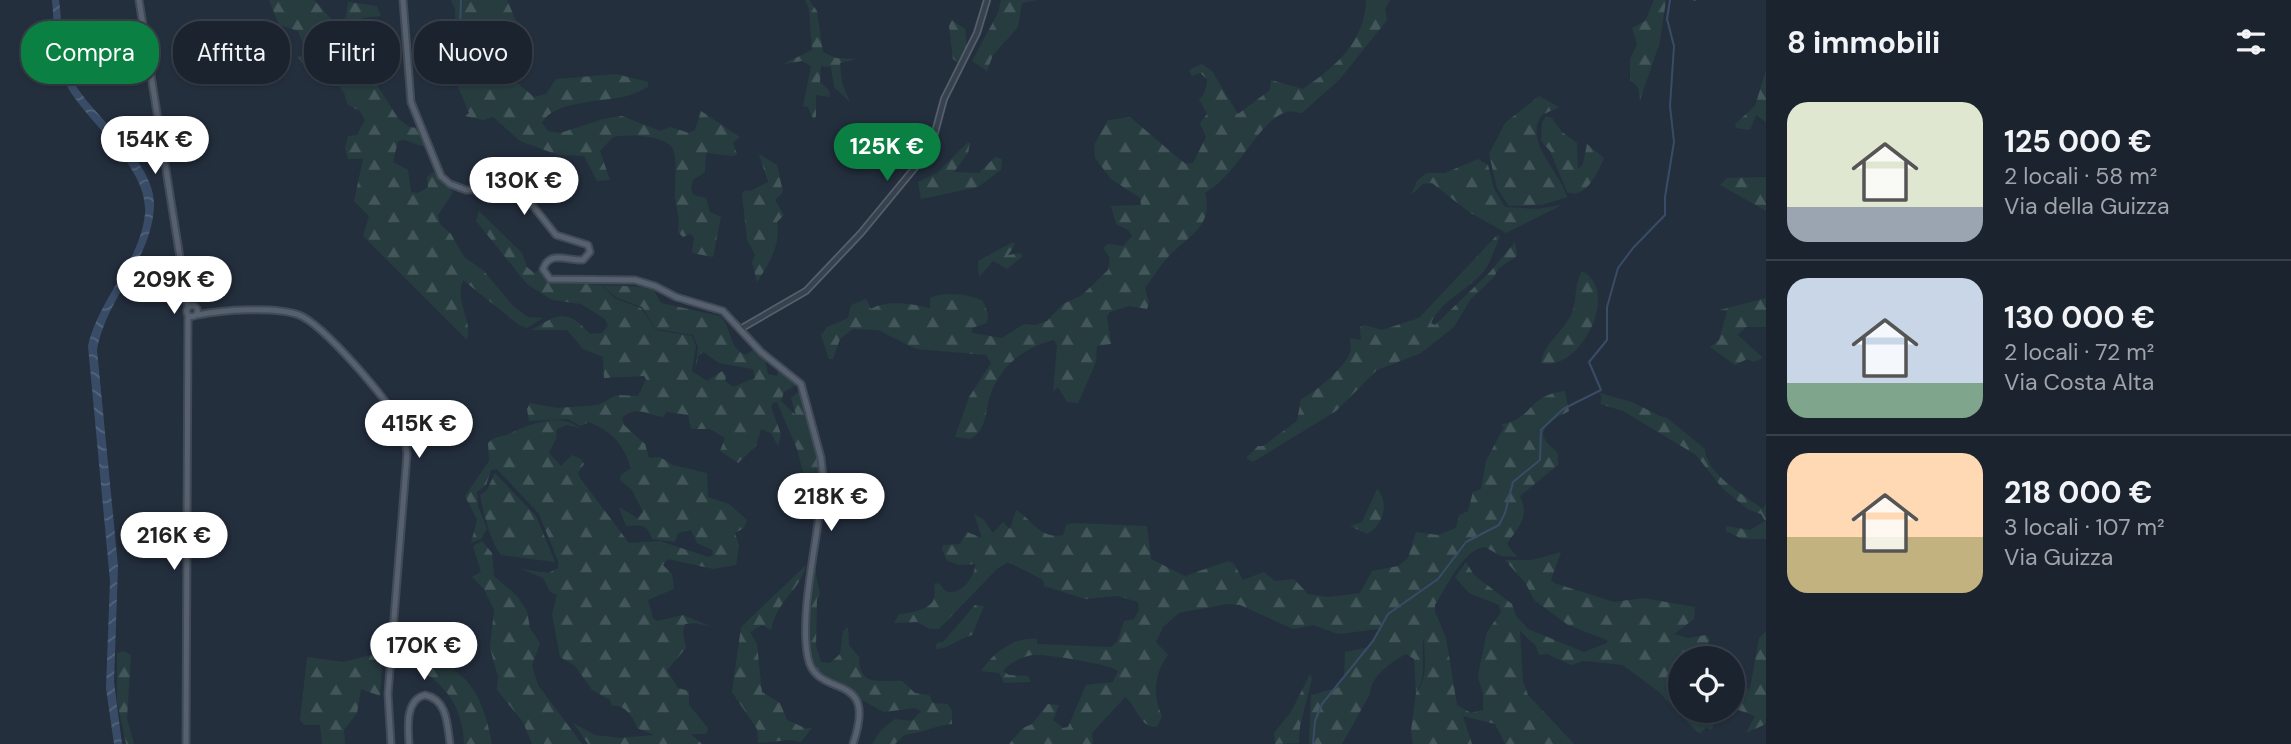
<!DOCTYPE html>
<html lang="it">
<meta charset="utf-8">
<style>
:root{--surface:#1b232e;--page:#282f3a;--text:#f1f3f6;--muted:#a0a4aa;--line:#39404a;--accent:#0b8043}
body{margin:0;font-family:"DM Sans",sans-serif;background:var(--page);color:var(--text);height:100vh;display:flex;flex-direction:column;font-size:26px;white-space:nowrap}
*{box-sizing:border-box;margin:0}
p{font-size:23px;color:var(--muted)}
.icon{flex:none;width:38px;height:38px;fill:none;stroke:currentColor;stroke-width:2;stroke-linecap:round;stroke-linejoin:round}
.map{position:relative;flex:1;overflow:hidden}
.drawer{display:flex;flex-direction:column;background:var(--surface);width:525px}
.drawer>*{flex:none}
.guide{position:absolute;left:21px;top:21px;width:665px;height:63px;display:flex;gap:14px}
.controls{position:absolute;left:1668px;top:646px;display:grid;gap:14px}
.controls a{display:grid;place-items:center;width:77px;height:77px;border-radius:50%;background:var(--surface);box-shadow:0 2px 5px #0004,0 0 0 2px var(--line);font-size:35px}
.price{position:absolute;translate:-50% -60px;padding:0 16px;border-radius:24px;background:#fff;color:#222;font-size:23px;line-height:46px;filter:drop-shadow(0 2px 4px #0008)}
.price::after{content:'';position:absolute;left:50%;top:42px;width:21px;height:16px;margin-left:-10px;background:inherit;clip-path:polygon(0 0,100% 0,50% 100%)}
.price.selected{background:var(--accent);color:#fff}
ul{padding:0;list-style:none}
li{display:flex;align-items:center;gap:21px;height:175px;padding:0 21px}
li+li{border-top:2px solid var(--line)}
li span{display:grid;place-items:center;flex:none;width:196px;height:140px;border-radius:21px;color:#555}
li>.icon{margin-inline-start:auto}
span .icon{width:84px;height:84px;fill:#fffc;stroke-width:1}
li b{font-size:30px}
h2{display:flex;justify-content:space-between;align-items:center;height:84px;padding:0 21px;font-size:30px}
.tag{padding:0 24px;border-radius:28px;background:var(--surface);box-shadow:0 2px 5px #0004,0 0 0 2px var(--line);font-size:24px;line-height:63px}
.tag.selected{background:var(--accent);color:#fff}
main{display:flex;flex:1;min-height:0}
.map>svg:first-child{display:block}
.forest{fill:url(#forest-firs)}
.park{fill:#263c3f}
.water{fill:url(#water-waves)}
.lines{fill:none;stroke-linecap:round;stroke-linejoin:round}
.stream{stroke:#394c67;stroke-width:2}
.minor-casing{stroke:#565f6c;stroke-width:8}
.major-casing{stroke:#414a57;stroke-width:9}
.minor{stroke:#38414e;stroke-width:4.5}
.major{stroke:#56606e;stroke-width:5}
</style>
<main>
<div class="map">
<svg width="1766" height="744" viewBox="0 0 1766 744">
<defs>
<pattern id="forest-firs" width="22" height="20" patternUnits="userSpaceOnUse" patternTransform="scale(1.75)"><rect width="22" height="20" fill="#263c3f"/><path d="M5 1l3.5 6h-7zM16 11l3.5 6h-7z" fill="#435659"/></pattern>
<pattern id="water-waves" width="16" height="10" patternUnits="userSpaceOnUse" patternTransform="scale(1.75)"><rect width="16" height="10" fill="#394c67"/><path d="M0 5q4-4 8 0t8 0" fill="none" stroke="#53647b"/></pattern>
</defs>
<rect width="100%" height="100%" fill="#242f3e"/>
<path class="forest" d="M269 0H314L336 24 346 17 348 2 377 6 381 16 361 18 380 61 378 87 398 118 409 127 418 128 425 147 404 140 398 141 393 162 408 170 411 192 418 193 428 187 427 177 433 172 453 192 438 215 440 224 451 234 464 257 483 270 514 307 528 317 543 318 527 328 519 325 463 280C454 302 473 319 467 340L363 236 369 216 354 201 363 159H348L345 148 348 136 357 135 365 120 360 111 348 105 344 93 333 78 313 77 298 57 304 55V46L298 31 279 25Z
M451 0H507L517 23 509 55V76L534 97 546 94 556 79 616 74 648 82V87C641 90 634 94 627 96 605 102 553 100 542 123L548 131 560 133 603 119 622 116 660 131 671 127 689 133 695 130 701 111 740 137 733 143 737 154 734 156 706 153 705 172 693 180 691 188 693 195 706 198 710 212 721 217 713 257 692 253 694 237 690 234 683 237 678 232C681 215 674 205 675 189 675 178 678 155 671 146 661 135 626 134 613 137L600 151 610 180 597 181 584 156 558 155 520 141 493 117 483 120 465 116 469 113 457 84 455 9Z
M805 0H809L817 11 823 52 836 58 856 59 840 63 842 83 850 102 834 87 831 67 821 66 820 82 829 90 830 97 816 95V117L813 119 808 107 803 106 811 66 802 61 783 64 812 50 809 9Z
M1001 0H1037L1022 3 1018 27 993 55 987 71 972 61 998 13Z
M1366 0H1390L1385 9 1387 20 1384 24 1340 79 1302 113C1296 113 1292 110 1286 112 1258 121 1238 175 1205 193 1213 224 1193 233 1173 252 1162 262 1154 276 1145 288L1149 303 1147 309 1129 306 1110 312 1107 317 1111 344 1097 346 1096 362 1078 403 1067 402 1058 387 1053 392 1057 346 1054 340C1023 348 1001 365 990 396 985 411 987 431 970 439L955 437 969 397 991 363 986 355 916 349 878 330 853 329 840 339 833 359H829L821 335 827 327 848 318 851 305 866 299 871 309C887 299 913 304 930 308V298C944 291 969 294 983 301L988 314 987 323 972 328V333L1002 338 1024 324 1035 325 1047 321 1063 304 1082 295 1108 270 1110 258 1103 248 1108 244 1123 246 1132 236 1128 230 1116 224 1111 206 1141 205 1140 198 1111 179 1095 158 1094 145 1108 120 1130 117 1178 158 1186 164 1193 163 1206 137 1200 123 1207 114 1199 99 1203 96 1208 80 1200 73 1192 76 1189 70 1202 64 1212 71 1238 114 1270 90 1271 80 1303 89C1335 67 1365 42 1366 0Z
M1654 0H1666L1660 42 1640 100 1638 87 1630 80V59L1637 44 1632 28 1645 21Z
M952 20 965 29 967 49 961 65 953 59 949 26Z
M1766 70V122L1756 115 1750 130 1736 128 1735 124 1755 106Z
M1539 96 1559 107 1542 115C1522 140 1561 173 1567 197L1542 205 1509 206 1497 188 1489 154 1505 123Z
M1546 117 1552 118 1562 132 1577 143 1578 169 1583 164 1587 144 1604 158C1598 172 1586 200 1567 192L1550 151 1541 141 1542 122Z
M967 143H970L968 153 954 172 979 173 995 157 1002 159 1001 170 978 187 921 199 918 182 937 173Z
M759 154 777 165 783 192 775 200 784 215 777 222C781 245 769 264 757 282L752 262 755 255 747 240 742 194 745 190 750 191 768 182Z
M1478 159 1488 165 1494 189 1505 207 1537 209 1562 205 1506 233 1469 212 1432 183 1423 184 1411 195 1417 181 1426 173H1445Z
M1766 177V211L1720 185 1727 178Z
M479 211 522 253 527 267 534 273 542 268 543 276 548 282 601 285 616 299 641 308 656 330 692 336 696 346 692 371 707 381 722 371 726 376 725 381 733 387 755 378 753 369 719 363 703 352 698 356 695 372 698 347 693 335 656 329 642 307 617 298 602 285 647 287 653 289 661 303 720 316C733 328 727 348 746 355L753 350 765 360 768 374 777 376 779 369 798 384 784 392 781 401 796 415 791 398 798 392 802 395 820 468 818 519 814 515 797 449 777 402 773 403 771 407 781 434 778 446 771 433 761 429 756 446 738 463 720 451 725 438 710 429H691L688 415 667 412 663 417C647 414 635 405 622 418L624 425 645 444 649 458 660 457 673 465 707 473 708 497 729 504 747 520 744 528 735 533 739 545 736 565 713 569 668 559 663 565 672 574 674 589 648 600 653 618 657 621 683 615 712 627 696 623 685 624 683 632 686 648 667 670 678 688 689 691V705L708 728 706 734H691L702 744H588L573 723 595 735 620 738 654 735 637 728C634 717 623 703 612 706L610 700 592 690 575 666 560 657 552 614 557 595 550 592 543 578 521 569 548 573 558 568V561L539 514 497 469 491 470 486 485 477 492 478 506 487 529 481 539 471 543 477 520 465 496 489 461 488 443C494 436 501 437 509 434 529 424 559 412 580 428L567 425 557 429 556 439 549 453 561 466 572 455 581 459 584 464 578 473 580 478 629 543 660 541 708 557 713 555 712 550 697 543 691 530 678 533 675 542 652 539C647 522 639 526 626 526L619 507 637 518 643 512 632 490 620 480 621 475 631 468C623 444 613 432 589 422L581 426 568 419 529 421 527 409 530 403 557 408 598 405 617 395 638 396 646 379 644 376 604 378 603 357 583 349 567 330H531C557 315 566 307 590 334L602 333 608 326 605 319 581 304 552 300 527 284 476 221Z
M1497 235 1500 236C1495 247 1491 263 1483 272 1467 291 1441 300 1431 323L1435 325 1490 272 1515 242 1517 256 1499 268 1494 277 1470 300 1454 327 1421 353 1377 370 1336 411 1253 462 1246 458 1258 446H1263L1297 421 1301 399C1313 394 1349 365 1351 349 1351 345 1350 341 1350 338L1361 340 1360 327 1365 325 1382 330 1419 318Z
M1013 242 1015 245 1008 255 1020 253 1023 256 1007 269 993 261 979 277 978 261Z
M1582 271C1622 292 1579 373 1541 363 1544 343 1563 332 1571 315 1578 300 1573 287 1582 271Z
M1766 298V327H1746L1738 335 1763 358 1754 362 1747 359 1735 365 1710 347 1719 340 1727 311 1720 310Z
M1565 391 1569 411C1559 417 1535 426 1546 441 1549 446 1555 449 1558 454V465L1520 496C1530 518 1519 525 1507 544L1517 557 1501 556 1485 547C1463 549 1446 588 1435 605V612L1446 638 1457 705 1471 713 1483 710V693L1478 678 1480 665 1487 632 1501 612 1499 605 1469 593 1455 577 1466 562 1474 575 1512 604 1516 616 1528 629 1584 652 1607 643V640L1568 625 1534 600 1526 584 1505 560H1532L1561 552 1551 580 1554 583 1614 602 1643 598 1695 607 1694 619 1674 634 1688 638 1706 635 1710 640 1700 658H1680V710L1721 711 1711 730 1706 727 1701 733 1697 732 1659 692 1623 665 1584 661 1571 665 1547 654 1539 655 1536 646 1520 631 1523 681 1528 695 1574 744H1505L1495 724 1463 716 1472 744H1413L1411 731 1416 692C1429 681 1424 652 1424 637 1420 654 1428 678 1416 691L1414 659 1406 654C1391 662 1371 676 1370 694L1342 744H1309L1311 695 1337 688 1344 679 1345 652 1369 647 1379 629 1338 634 1313 625 1293 629 1240 605 1227 604 1179 613 1163 627 1156 642 1168 655C1154 674 1152 695 1162 716L1157 727C1139 728 1137 705 1125 697L1092 733 1093 744H1009L1023 728 1032 724 1048 704 1059 705 1053 720 1063 728 1068 727 1086 685 1113 682 1118 671C1110 664 1041 653 1032 655 1022 657 1009 663 1003 671L1009 675 1028 676 1031 682 1004 683 999 673 981 671C992 654 1014 636 1037 639V644L1111 647 1117 642 1124 621 1134 619 1139 610 1138 602 1118 596 1085 599 1044 586 1043 580 1008 562 997 569 939 629H930L917 622 894 623 899 614C908 613 927 611 933 601 936 595 933 589 935 583 945 584 940 590 949 592 962 594 976 575 975 564L960 565 947 561 942 549 943 545 960 544 967 532 982 538 974 514 984 520 993 533 1003 522 1010 529 1016 510C1032 519 1040 540 1063 535L1066 525 1072 523 1147 526 1151 559 1185 576 1228 561 1234 564 1243 580 1264 572 1275 581 1294 579 1308 594 1328 597 1360 593 1372 571 1398 566 1408 558 1416 532 1438 535 1456 528 1459 515 1468 511 1473 492 1481 489 1486 461 1504 427 1501 424C1532 421 1527 395 1565 391Z
M1599 393 1632 402 1660 416 1651 414 1667 418 1705 449C1706 474 1744 495 1763 509L1766 504V539H1742L1726 531V526L1750 530 1765 521 1761 514 1749 510 1723 489 1696 455 1623 411 1600 404 1602 397Z
M495 473 536 516 555 562 501 555C490 541 484 514 480 495L487 490Z
M1377 489C1390 502 1383 526 1367 534L1350 526 1362 522Z
M482 541 492 553 494 576 517 596 527 611 530 628 540 643 532 666 538 685 582 744H532L523 722 497 690 498 677 490 648 494 610 484 589 472 577 481 572 473 546Z
M806 565C800 591 778 598 771 630L762 625 750 632 757 644 762 692 780 703 787 720 805 728H812L801 742 790 740 758 743 757 729 732 692 741 627Z
M815 569 820 595 817 599 816 646 821 662 830 663 840 654 843 631 848 627 849 645 859 657C859 689 882 679 902 681L915 693 929 695 933 703 948 704 952 711V724C933 726 922 733 904 735L895 744H872L881 730 895 719 912 721 921 711 915 708 884 712 825 680 815 671 810 657 809 628Z
M975 605 984 606 972 635C959 638 947 650 935 649L937 643 943 642Z
M1766 631V724L1746 733 1755 716 1733 708V684L1750 689 1759 638Z
M124 651 131 655 127 719 134 744H126L117 701V653Z
M383 652 380 696 361 689 357 713 344 730 345 744H322L320 725H304L300 720 307 657 343 662Z
M411 654C424 660 440 662 452 669 478 684 487 717 492 744H464C463 698 434 671 392 658V655Z
M1310 674 1312 679 1300 726 1299 743 1275 744 1274 733 1291 712Z"/>
<path class="park" d="M100 18 110 73 82 78 72 24Z"/>
<path class="water" d="M52 0H59C63 26 59 55 72 79 91 116 157 162 154 207 151 261 106 298 97 350L118 566 114 682 122 744H114L106 688 110 581 88 346C99 298 140 262 145 214 149 166 86 123 66 84 52 57 55 29 52 0Z"/>
<g class="lines">
<path class="stream" d="M461 0 459 61 467 81
M1694 0H1695
M1313 744 1315 721 1322 704 1373 641 1388 614 1438 579 1466 542 1499 525 1505 513 1513 482 1540 460 1541 430 1563 409 1601 390 1589 362 1607 340V307L1618 268 1633 248 1665 215V197L1674 142 1670 106 1674 46 1667 19 1670 0"/>
<g class="minor-casing">
<path id="minor" d="M742 328 806 291 861 233 922 159 934 136 944 99 977 33 987 0"/>
</g>
<g class="major-casing">
<path id="major" d="M139 0 188 308
M403 0 411 102 441 176 450 184 466 190 513 189 525 196 556 235 588 245 590 252 583 260C567 261 550 250 543 269L550 279 635 280 655 286 676 297 723 311 761 352 801 384 821 458 823 477C821 529 798 611 808 658 817 701 879 668 853 744
M186.5 311a5.5 5.5 0 1 1 11 0a5.5 5.5 0 1 1-11 0Z
M197 315C222 310 276 306 299 315 324 325 386 398 399 422 404 432 406 443 407 454L388 694 391 744
M186 744 188 315
M409 744C408 727 405 700 425 695 448 700 447 725 450 744"/>
</g>
<use href="#minor" class="minor"/>
<use href="#major" class="major"/>
</g>
</svg>
<div class="controls">
<a><svg class="icon" aria-label="locate" viewBox="0 0 24 24"><circle cx="12" cy="12" r="6"/><path d="M12 2v4M12 18v4M2 12h4M18 12h4"/></svg></a>
</div>
<b class="price" style="left:155px;top:176px">154K €</b>
<b class="price selected" style="left:887px;top:183px">125K €</b>
<b class="price" style="left:524px;top:217px">130K €</b>
<b class="price" style="left:174px;top:316px">209K €</b>
<b class="price" style="left:419px;top:460px">415K €</b>
<b class="price" style="left:831px;top:533px">218K €</b>
<b class="price" style="left:174px;top:572px">216K €</b>
<b class="price" style="left:424px;top:682px">170K €</b>
<div class="guide">
<a class="tag selected">Compra</a>
<a class="tag">Affitta</a>
<a class="tag">Filtri</a>
<a class="tag">Nuovo</a>
</div>
</div>
<section class="drawer">
<h2>8 immobili<svg class="icon" aria-label="filters" viewBox="0 0 24 24"><path d="M4 7h16M4 17h16"/><circle cx="9" cy="7" r="2"/><circle cx="15" cy="17" r="2"/></svg></h2>
<ul>
<li><span style="background:linear-gradient(#dfe7d0 75%,#9aa5b1 0)"><svg class="icon" aria-label="home" viewBox="0 0 24 24"><path d="M3 11l9-7 9 7M6 9v11h12V9"/></svg></span><div><b>125 000 €</b><p>2 locali · 58 m²</p><p>Via della Guizza</p></div></li>
<li><span style="background:linear-gradient(#c9d6e8 75%,#7fa58c 0)"><svg class="icon" aria-label="home" viewBox="0 0 24 24"><path d="M3 11l9-7 9 7M6 9v11h12V9"/></svg></span><div><b>130 000 €</b><p>2 locali · 72 m²</p><p>Via Costa Alta</p></div></li>
<li><span style="background:linear-gradient(#ffd9b3 60%,#c2b280 0)"><svg class="icon" aria-label="home" viewBox="0 0 24 24"><path d="M3 11l9-7 9 7M6 9v11h12V9"/></svg></span><div><b>218 000 €</b><p>3 locali · 107 m²</p><p>Via Guizza</p></div></li>
</ul>
</section>
</main>
